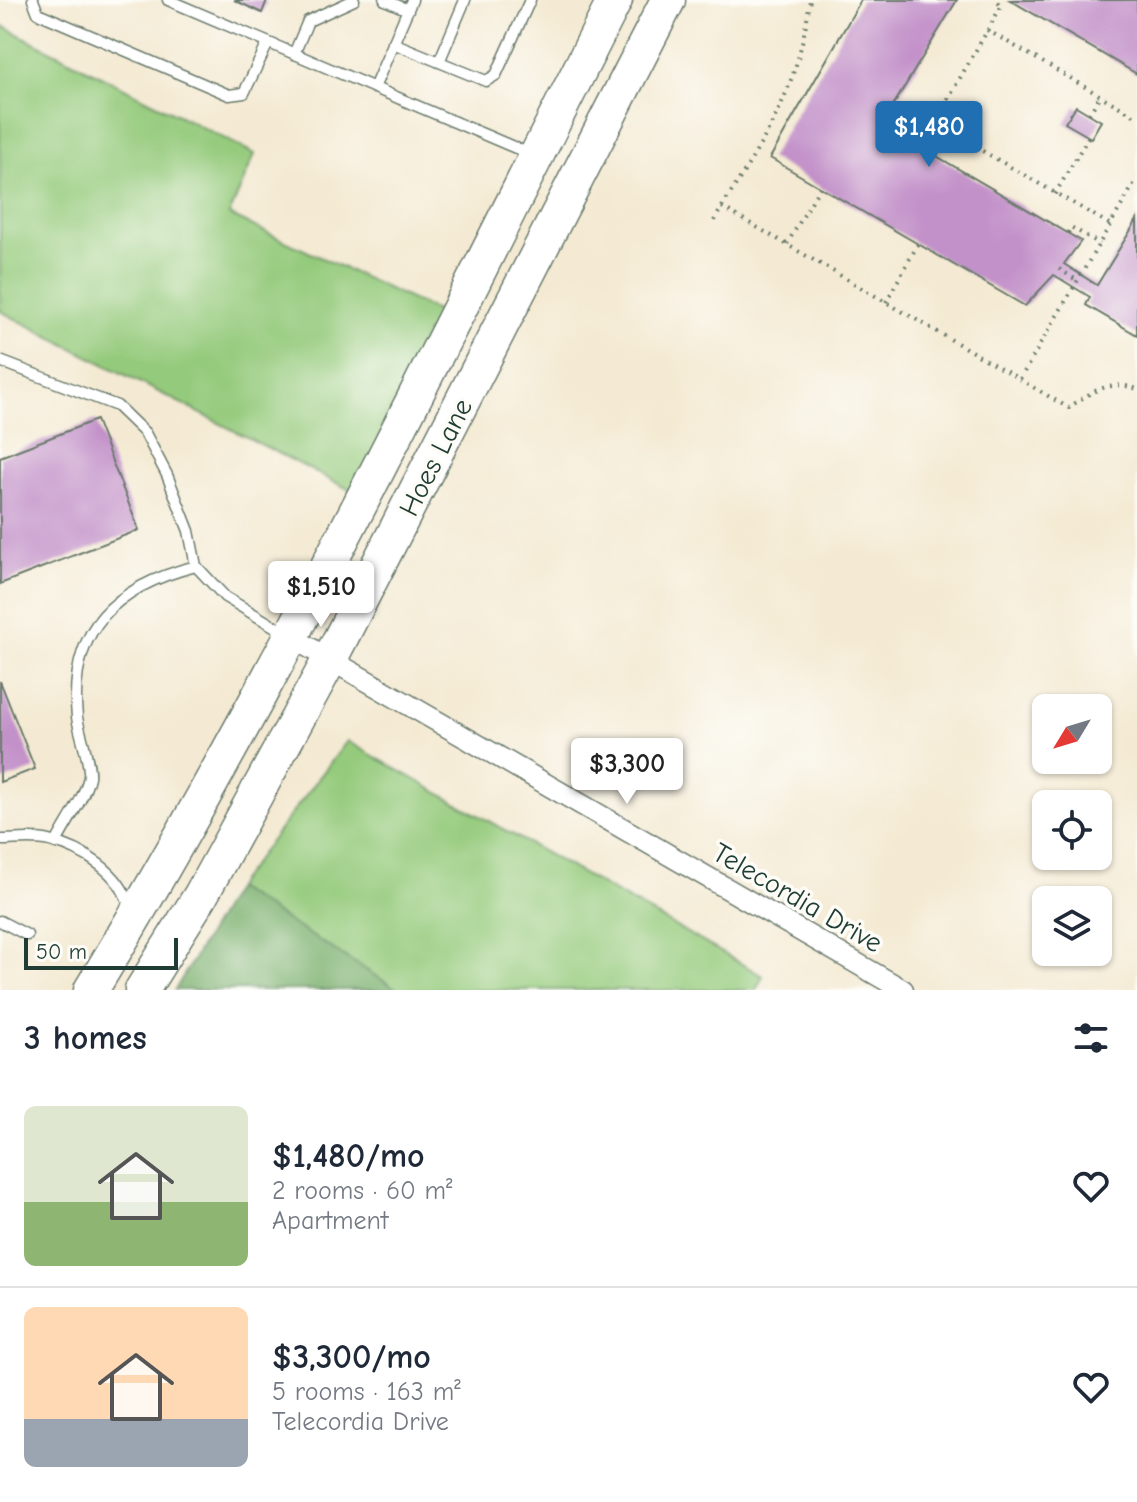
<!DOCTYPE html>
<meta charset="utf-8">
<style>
:root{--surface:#fff;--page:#f2f2f3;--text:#1f2937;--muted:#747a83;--line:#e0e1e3;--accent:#1f6fb2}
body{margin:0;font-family:"Comic Neue",sans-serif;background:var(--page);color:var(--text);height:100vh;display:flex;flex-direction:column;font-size:30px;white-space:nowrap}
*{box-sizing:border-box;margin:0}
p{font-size:26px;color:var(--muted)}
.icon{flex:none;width:44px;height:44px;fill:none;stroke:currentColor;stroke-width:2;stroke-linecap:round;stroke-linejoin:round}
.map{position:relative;height:990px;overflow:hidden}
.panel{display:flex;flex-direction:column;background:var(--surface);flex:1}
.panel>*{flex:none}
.needle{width:52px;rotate:232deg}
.fabs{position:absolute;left:1032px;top:694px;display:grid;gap:16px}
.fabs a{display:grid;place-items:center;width:80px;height:80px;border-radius:12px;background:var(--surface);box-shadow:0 2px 6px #0004;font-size:40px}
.scale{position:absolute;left:24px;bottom:20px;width:154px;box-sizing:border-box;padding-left:8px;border:4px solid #1f3d34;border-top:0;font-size:22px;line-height:28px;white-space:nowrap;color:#1f3d34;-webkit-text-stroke:6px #fdfcf7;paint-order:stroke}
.price{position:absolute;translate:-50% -68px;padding:0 18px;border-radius:8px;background:#fff;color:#222;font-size:26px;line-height:52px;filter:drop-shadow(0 2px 4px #0008)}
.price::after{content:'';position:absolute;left:50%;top:48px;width:24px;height:18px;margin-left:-12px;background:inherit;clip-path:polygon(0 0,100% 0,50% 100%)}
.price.active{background:var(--accent);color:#fff}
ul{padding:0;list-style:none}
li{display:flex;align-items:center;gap:24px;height:200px;padding:0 24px}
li+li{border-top:2px solid var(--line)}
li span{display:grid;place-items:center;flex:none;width:224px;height:160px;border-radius:12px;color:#555}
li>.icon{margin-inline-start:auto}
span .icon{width:96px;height:96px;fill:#fffc;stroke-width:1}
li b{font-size:34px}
h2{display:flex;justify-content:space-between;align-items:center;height:96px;padding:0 24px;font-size:34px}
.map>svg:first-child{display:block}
.green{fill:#94ca7b;stroke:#5a8458;stroke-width:2}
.forest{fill:#77ae6b;stroke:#4b7650;stroke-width:2}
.building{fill:#c291c9}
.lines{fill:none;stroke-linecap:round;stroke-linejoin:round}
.service-casing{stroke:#6a7a6c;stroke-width:13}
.minor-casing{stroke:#6a7a6c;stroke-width:23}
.trunk-casing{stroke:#6a7a6c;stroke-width:37}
.path{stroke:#6a7a6c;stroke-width:4;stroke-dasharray:2 6;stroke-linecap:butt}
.service{stroke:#fff;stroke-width:10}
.minor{stroke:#fff;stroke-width:20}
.trunk{stroke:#fff;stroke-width:34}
.labels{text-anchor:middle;stroke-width:7;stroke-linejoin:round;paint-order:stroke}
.street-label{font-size:28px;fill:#1f3d34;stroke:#fdfcf7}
</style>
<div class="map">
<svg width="1137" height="990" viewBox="0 0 1137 990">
<rect width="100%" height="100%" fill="#fdfcf7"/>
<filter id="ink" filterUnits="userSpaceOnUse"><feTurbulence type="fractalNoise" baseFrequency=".0125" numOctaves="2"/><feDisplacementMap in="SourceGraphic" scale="16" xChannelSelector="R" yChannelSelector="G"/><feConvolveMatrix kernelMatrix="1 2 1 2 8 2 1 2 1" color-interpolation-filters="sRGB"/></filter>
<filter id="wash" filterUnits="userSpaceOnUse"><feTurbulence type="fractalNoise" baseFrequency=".006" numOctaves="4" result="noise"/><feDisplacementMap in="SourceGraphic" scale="32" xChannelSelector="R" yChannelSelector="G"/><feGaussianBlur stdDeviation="1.8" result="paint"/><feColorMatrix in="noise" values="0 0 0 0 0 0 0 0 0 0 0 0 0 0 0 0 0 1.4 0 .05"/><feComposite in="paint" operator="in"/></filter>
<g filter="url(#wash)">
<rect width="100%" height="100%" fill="#f4ead3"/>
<path class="green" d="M0 25 255 154 229 215 447 316 354 492 0 311Z
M347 741 763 976 756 990H398L235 888Z"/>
<path class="forest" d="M235 888 398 990H175Z"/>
<g id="blocks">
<path class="building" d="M234 0H267L262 13Z
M861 0H957L882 124 1081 241 1064 264 1097 285 1137 220V335L1086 305 1090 297 1054 275 1025 306 770 158Z
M1010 0H1137V74Z
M1076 106 1101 121 1091 138 1065 123Z
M96 420 139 530 0 584V457Z
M0 681 35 769 0 782Z"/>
</g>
</g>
<g filter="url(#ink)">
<use href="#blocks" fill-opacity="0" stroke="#6a7a6c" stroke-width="2"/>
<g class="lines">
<g class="service-casing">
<path id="service" d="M33 0 38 13 229 95 244 93 268 43
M168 0 530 154
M385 0 408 10
M393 43 486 81 496 75 530 0
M294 54 308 21 354 0
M439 62 465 0
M374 88 412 0
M0 361 117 406 145 433 167 475 189 531 196 566 225 597 287 634
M0 840C16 840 35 837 50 841 83 849 121 873 129 906
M56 843C66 823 84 799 89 777 91 764 79 732 77 717 68 628 117 586 196 566
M0 921 27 935"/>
</g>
<g class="minor-casing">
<path id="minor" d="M291 637 903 990"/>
</g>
<g class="trunk-casing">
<path id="trunk" d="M91 990C285 670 446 333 615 0
M142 990 201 895 330 659 668 0"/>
</g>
<path class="path" d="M987 30 1137 117
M1089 114 1100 96
M884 121 922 144 1002 5 993 0
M934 123 1111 225
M1055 194 1089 136
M722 207C769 132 797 91 810 0
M714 221 722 207 1069 408C1089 392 1111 379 1137 389
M1068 233 1071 227 1100 244
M787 244 820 187
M1059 269 1078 281
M886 302 918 244
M1020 379 1137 179"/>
<use href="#service" class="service"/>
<use href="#minor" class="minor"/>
<use href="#trunk" class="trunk"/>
</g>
</g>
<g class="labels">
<g class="street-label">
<text transform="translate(435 457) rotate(-63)" y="10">Hoes Lane</text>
<text transform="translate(798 897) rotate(30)" y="10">Telecordia Drive</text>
</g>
</g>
</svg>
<div class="fabs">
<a><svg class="needle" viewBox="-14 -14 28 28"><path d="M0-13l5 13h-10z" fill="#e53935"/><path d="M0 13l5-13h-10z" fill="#747a83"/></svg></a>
<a><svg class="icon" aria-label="locate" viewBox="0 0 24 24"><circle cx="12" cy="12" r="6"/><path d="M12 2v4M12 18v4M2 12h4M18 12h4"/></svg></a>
<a><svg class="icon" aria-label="layers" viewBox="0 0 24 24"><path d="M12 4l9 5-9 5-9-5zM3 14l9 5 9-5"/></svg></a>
</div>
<div class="scale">50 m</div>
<b class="price active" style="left:929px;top:169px">$1,480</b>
<b class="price" style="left:321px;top:629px">$1,510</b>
<b class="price" style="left:627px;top:806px">$3,300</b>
</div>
<section class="panel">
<h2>3 homes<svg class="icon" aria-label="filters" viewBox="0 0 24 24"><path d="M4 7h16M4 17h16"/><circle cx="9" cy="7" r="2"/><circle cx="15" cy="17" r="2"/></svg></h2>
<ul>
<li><span style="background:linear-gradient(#dfe7d0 60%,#8fb573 0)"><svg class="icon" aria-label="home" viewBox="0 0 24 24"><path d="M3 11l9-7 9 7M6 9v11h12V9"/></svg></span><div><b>$1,480/mo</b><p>2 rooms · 60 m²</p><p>Apartment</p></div><svg class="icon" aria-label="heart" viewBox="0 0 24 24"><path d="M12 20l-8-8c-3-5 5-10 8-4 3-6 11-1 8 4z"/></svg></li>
<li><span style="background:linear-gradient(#ffd9b3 70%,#9aa5b1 0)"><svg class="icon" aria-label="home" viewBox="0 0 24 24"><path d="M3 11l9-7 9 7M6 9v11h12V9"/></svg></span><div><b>$3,300/mo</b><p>5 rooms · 163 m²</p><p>Telecordia Drive</p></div><svg class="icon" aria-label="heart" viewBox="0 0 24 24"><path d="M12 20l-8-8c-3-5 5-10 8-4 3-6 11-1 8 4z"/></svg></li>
</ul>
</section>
